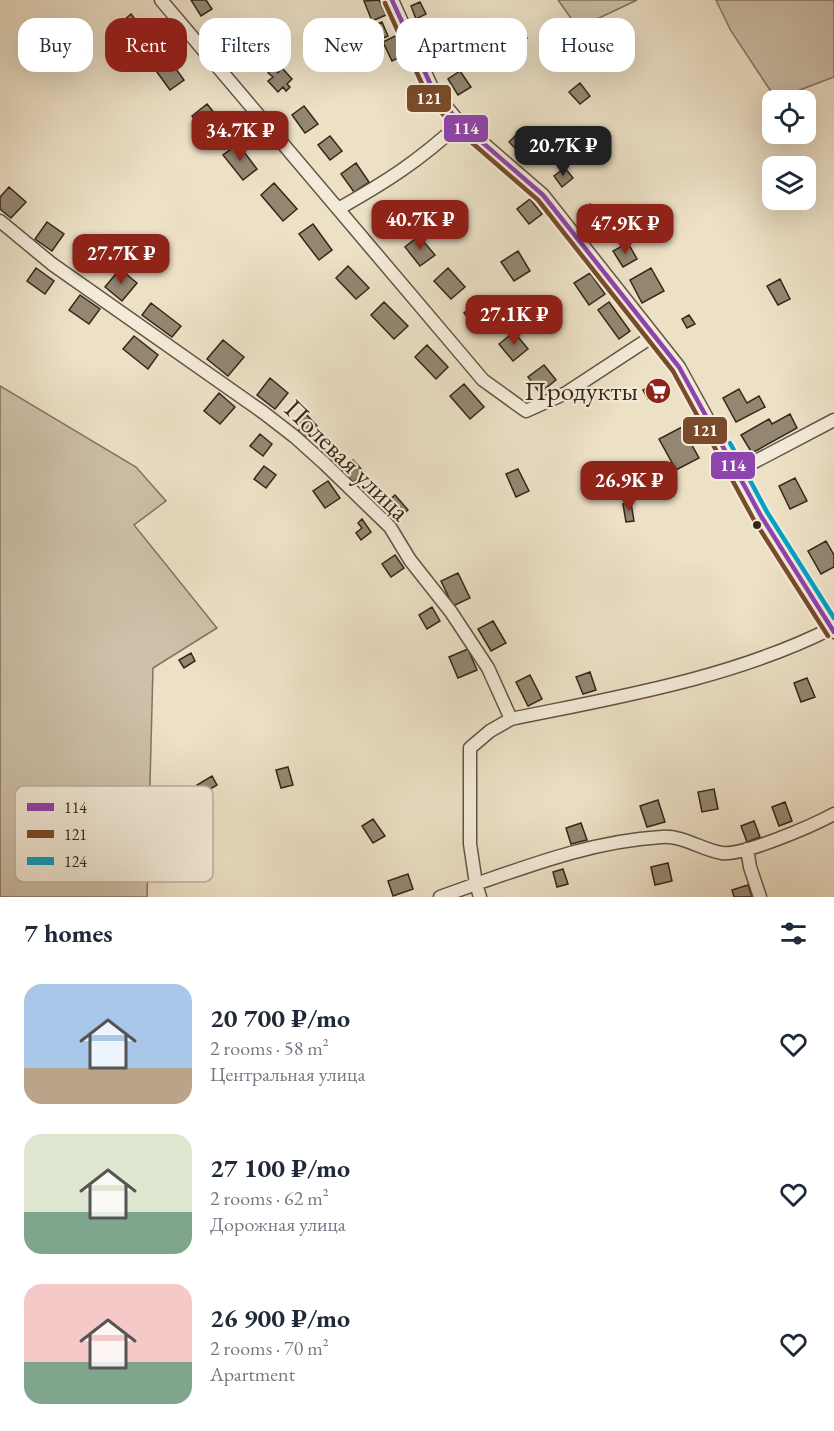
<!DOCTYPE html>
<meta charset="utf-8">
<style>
:root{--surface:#fff;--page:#f6f6f7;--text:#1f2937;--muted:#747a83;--accent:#8f2418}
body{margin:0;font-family:"EB Garamond",serif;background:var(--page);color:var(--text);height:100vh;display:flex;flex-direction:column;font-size:22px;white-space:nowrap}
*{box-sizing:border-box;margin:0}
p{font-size:20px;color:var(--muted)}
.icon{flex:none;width:33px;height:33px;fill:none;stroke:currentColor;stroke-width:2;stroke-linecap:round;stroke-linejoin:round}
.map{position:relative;height:897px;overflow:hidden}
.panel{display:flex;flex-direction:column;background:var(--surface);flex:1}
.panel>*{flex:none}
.top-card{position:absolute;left:18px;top:18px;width:798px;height:54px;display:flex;gap:12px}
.controls{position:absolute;left:762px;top:90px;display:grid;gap:12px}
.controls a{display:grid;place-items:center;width:54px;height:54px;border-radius:12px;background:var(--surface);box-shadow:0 6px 24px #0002;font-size:30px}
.price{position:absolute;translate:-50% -51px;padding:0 14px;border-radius:12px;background:var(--accent);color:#fff;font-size:20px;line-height:39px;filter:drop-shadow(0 2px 3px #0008)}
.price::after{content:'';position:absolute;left:50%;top:36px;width:18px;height:14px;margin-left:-9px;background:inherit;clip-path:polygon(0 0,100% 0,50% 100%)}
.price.active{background:#222;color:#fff}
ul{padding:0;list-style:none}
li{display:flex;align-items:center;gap:18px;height:150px;padding:0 24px}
li span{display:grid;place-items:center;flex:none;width:168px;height:120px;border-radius:18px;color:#555}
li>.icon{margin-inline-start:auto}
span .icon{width:72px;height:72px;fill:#fffc;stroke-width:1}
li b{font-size:26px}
h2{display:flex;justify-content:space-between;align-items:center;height:72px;padding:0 24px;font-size:26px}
.pill{padding:0 21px;border-radius:18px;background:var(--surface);box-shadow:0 6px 24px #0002;font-size:21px;line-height:54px}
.pill.active{background:var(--accent);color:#fff}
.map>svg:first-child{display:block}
.green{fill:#cdc0a8;stroke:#817360;stroke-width:1.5}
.building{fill:#948772;stroke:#352618;stroke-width:1.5}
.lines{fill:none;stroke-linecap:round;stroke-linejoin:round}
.minor-casing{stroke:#635443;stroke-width:15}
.minor{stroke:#f3ebd9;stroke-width:12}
.bus-1-casing{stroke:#f3ebd9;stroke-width:9}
.bus-2-casing{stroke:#f3ebd9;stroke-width:9}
.bus-3-casing{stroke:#f3ebd9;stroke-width:9}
.bus-1{stroke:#8e44ad;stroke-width:4.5}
.bus-2{stroke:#7a4b2a;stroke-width:4.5}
.bus-3{stroke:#03a2c5;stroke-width:4.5}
.bus-dot{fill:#352618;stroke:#f3ebd9;stroke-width:2}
.labels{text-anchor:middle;stroke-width:4.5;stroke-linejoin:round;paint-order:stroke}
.poi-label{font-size:27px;fill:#352618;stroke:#f3ebd9;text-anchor:end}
.street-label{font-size:27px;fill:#352618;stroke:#f3ebd9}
.key{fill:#f3ebd9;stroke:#bab09f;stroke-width:1.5}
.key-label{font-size:16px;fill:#352618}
.line-badge{stroke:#f3ebd9;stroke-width:2}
.badge-label{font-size:16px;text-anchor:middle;font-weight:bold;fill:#fff}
</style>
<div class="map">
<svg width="834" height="897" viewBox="0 0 834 897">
<rect width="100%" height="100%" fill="#ece0c5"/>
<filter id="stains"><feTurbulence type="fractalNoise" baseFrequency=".00333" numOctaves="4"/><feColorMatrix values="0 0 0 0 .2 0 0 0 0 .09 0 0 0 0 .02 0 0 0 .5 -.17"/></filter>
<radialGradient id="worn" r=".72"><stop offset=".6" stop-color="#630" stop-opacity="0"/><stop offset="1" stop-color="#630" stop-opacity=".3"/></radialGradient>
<path class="green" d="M558 0H637L578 28Z
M716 0H834V77L776 99 731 31Z
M0 386 136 467 166 501 134 525 217 628 153 668 147 897H0Z"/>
<path class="building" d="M191 0H206L212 9 201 16Z
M379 0 386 15 372 21 364 1Z
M420 2 426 14 416 19 411 6Z
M131 14 151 40 137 51 117 26Z
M382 22 388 36 376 41 370 27Z
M516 24 527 38 516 46 505 32Z
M399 34 408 53 392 61 383 42Z
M165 54 184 80 170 90 151 64Z
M273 68 278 73 282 68 292 79 287 84 290 87 286 91 283 87 278 92 268 81 273 77 268 73Z
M460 71 471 87 458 95 448 79Z
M580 83 590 96 580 104 569 92Z
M207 104 228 130 213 142 192 116Z
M304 106 318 124 305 133 292 115Z
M522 129 541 148 528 161 509 142Z
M330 136 342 151 330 160 318 145Z
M238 144 257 169 243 180 223 155Z
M356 163 369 182 354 192 341 174Z
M565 168 573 178 562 187 554 176Z
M274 183 297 209 283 221 261 195Z
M9 187 26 202 11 218 0 209V197Z
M530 199 542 214 529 224 517 209Z
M590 204 596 214 587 221 580 211Z
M394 207 407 224 390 237 377 221Z
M47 222 64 234 52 251 35 239Z
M313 224 332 250 319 260 299 234Z
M419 236 435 255 420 266 405 247Z
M628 243 637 259 623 267 613 251Z
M518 251 530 271 514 281 501 262Z
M348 266 369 288 356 299 336 278Z
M36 268 54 281 45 294 27 281Z
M448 268 465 287 451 299 434 281Z
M651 268 664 291 642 303 630 280Z
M120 269 137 283 122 301 105 287Z
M590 273 605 294 589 305 574 283Z
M780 279 790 299 778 305 767 286Z
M80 295 100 309 89 324 69 310Z
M481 300 497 320 480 333 464 313Z
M384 302 408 326 394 339 371 315Z
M609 302 630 331 619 339 598 310Z
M151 303 181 326 172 337 142 315Z
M689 315 695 324 687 328 682 319Z
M514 332 528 349 513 361 499 344Z
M134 336 158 355 148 369 123 349Z
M223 340 244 357 228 376 207 359Z
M427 345 448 367 436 379 415 357Z
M544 365 556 380 540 393 528 377Z
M270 378 288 393 275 409 257 395Z
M655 383 660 392 648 399 643 390Z
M464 384 484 407 470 419 450 396Z
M739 389 747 403 759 396 765 407 736 422 723 398Z
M219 393 235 407 220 424 204 411Z
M305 413 317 426 305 438 298 431 303 426 298 420Z
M790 414 797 428 752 453 741 435 769 419 772 424Z
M682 427 699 458 676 470 659 439Z
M260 434 272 444 263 456 250 446Z
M353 460 364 472 353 483 342 471Z
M264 466 276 475 266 488 254 479Z
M518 469 529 491 516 497 506 474Z
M795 478 807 501 790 509 779 486Z
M328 481 340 498 325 508 313 491Z
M395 495 408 510 394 522 381 507Z
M631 503 634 521 626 522 623 504Z
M362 519 371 532 361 540 356 533 362 528 358 523Z
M826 541 834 555V567L821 574 808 551Z
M395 555 404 568 391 577 382 564Z
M458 573 470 598 453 606 441 581Z
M432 607 440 621 427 629 419 615Z
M493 621 506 643 491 651 478 629Z
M468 649 477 670 458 678 449 657Z
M191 653 195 661 184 668 179 660Z
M590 672 596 690 583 694 576 677Z
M530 675 542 699 528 706 516 682Z
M807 678 815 697 801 702 794 683Z
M288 767 293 785 281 788 276 770Z
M212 776 217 785 202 794 197 785Z
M714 789 718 809 702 812 698 792Z
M658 800 665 822 647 827 640 806Z
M785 802 792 821 779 826 772 807Z
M373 819 385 836 373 843 362 826Z
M754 821 760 837 747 842 741 826Z
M581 823 587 840 571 844 566 828Z
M668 863 672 881 655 885 651 867Z
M563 869 568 884 557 887 553 872Z
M408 874 413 889 393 896 388 881Z
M748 885 752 897H734L732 890Z"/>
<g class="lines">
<g class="minor-casing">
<path id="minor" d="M161 0 483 380 526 411 566 393 653 336
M392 0 434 92 460 123 543 195 679 367 761 516 834 632
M338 209C386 182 419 161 460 123
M0 221 52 264 264 413 295 437 325 464 390 527 410 560 451 612 488 668 511 719 490 731 470 748V844L476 884C536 863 596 841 661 837 683 835 702 850 722 853 743 856 814 825 834 814
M737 471 834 420
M511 719C618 697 733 678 832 628
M747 849 750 867 760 897
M440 897 476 884 480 897"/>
</g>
<use href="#minor" class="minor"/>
<g class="bus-1-casing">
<path id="bus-1" d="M392 0 434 92 460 123 543 195 679 367 761 516 834 632"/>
</g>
<g class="bus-2-casing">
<path id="bus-2" d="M385 3 428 97 455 128 538 200 673 371 754 520 828 636"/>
</g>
<g class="bus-3-casing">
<path id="bus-3" d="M730 443 767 512 834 618"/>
</g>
<use href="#bus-1" class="bus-1"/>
<use href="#bus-2" class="bus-2"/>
<use href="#bus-3" class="bus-3"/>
</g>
<defs>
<g id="supermarket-disc" transform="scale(1.35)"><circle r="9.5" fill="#8f2418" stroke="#f3ebd9"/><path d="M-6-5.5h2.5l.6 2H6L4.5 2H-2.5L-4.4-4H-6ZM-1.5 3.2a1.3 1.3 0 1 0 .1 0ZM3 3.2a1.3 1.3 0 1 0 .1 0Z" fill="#fff"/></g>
</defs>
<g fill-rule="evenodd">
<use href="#supermarket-disc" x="658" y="391"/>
</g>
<circle class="bus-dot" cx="757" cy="525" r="5"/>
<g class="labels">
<g class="poi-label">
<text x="638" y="400">Продукты</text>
</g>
<g class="street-label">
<text transform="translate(347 460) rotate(44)" y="9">Полевая улица</text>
</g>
</g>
<rect x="15" y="786" width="198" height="96" rx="9" class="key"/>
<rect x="27" y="803" width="27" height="8" fill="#8e44ad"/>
<rect x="27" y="830" width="27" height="8" fill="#7a4b2a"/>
<rect x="27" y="857" width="27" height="8" fill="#03a2c5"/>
<g class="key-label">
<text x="64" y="813">114</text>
<text x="64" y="840">121</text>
<text x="64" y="867">124</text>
</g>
<g class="line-badge">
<rect x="406" y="84" width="46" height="29" rx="6" fill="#7a4b2a"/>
<rect x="443" y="114" width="46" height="29" rx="6" fill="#8e44ad"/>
<rect x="682" y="416" width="46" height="29" rx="6" fill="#7a4b2a"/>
<rect x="710" y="451" width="46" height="29" rx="6" fill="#8e44ad"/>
</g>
<g class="badge-label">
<text x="429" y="104">121</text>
<text x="466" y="134">114</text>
<text x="705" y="436">121</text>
<text x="733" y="471">114</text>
</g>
<rect width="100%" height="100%" filter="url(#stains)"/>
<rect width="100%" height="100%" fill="url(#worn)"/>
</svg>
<div class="controls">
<a><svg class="icon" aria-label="locate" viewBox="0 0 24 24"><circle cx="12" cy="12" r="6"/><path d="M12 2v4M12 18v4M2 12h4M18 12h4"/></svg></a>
<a><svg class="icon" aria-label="layers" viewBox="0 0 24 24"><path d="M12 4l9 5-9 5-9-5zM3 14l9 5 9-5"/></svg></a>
</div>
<b class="price" style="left:240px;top:162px">34.7K ₽</b>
<b class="price active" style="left:563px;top:177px">20.7K ₽</b>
<b class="price" style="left:420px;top:251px">40.7K ₽</b>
<b class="price" style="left:625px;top:255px">47.9K ₽</b>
<b class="price" style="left:121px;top:285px">27.7K ₽</b>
<b class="price" style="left:514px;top:346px">27.1K ₽</b>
<b class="price" style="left:629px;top:512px">26.9K ₽</b>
<div class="top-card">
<a class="pill">Buy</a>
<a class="pill active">Rent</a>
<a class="pill">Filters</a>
<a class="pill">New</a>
<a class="pill">Apartment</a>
<a class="pill">House</a>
</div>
</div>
<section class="panel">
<h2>7 homes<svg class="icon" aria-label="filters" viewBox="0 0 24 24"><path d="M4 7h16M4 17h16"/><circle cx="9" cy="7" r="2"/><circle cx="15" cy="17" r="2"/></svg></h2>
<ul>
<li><span style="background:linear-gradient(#a9c7e8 70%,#b9a48a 0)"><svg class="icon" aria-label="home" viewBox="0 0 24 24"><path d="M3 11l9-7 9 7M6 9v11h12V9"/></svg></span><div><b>20 700 ₽/mo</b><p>2 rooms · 58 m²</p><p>Центральная улица</p></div><svg class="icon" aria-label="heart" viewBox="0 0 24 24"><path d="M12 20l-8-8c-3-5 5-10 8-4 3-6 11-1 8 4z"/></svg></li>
<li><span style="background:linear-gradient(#dfe7d0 65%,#7fa58c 0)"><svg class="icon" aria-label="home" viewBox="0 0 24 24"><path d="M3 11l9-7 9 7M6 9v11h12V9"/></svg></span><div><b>27 100 ₽/mo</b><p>2 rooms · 62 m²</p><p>Дорожная улица</p></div><svg class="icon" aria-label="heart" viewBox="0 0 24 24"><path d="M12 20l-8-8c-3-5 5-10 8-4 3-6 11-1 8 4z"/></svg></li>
<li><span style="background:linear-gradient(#f6c9c9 65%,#7fa58c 0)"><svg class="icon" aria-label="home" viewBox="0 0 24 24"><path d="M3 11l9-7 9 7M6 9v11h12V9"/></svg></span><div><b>26 900 ₽/mo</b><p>2 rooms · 70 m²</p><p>Apartment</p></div><svg class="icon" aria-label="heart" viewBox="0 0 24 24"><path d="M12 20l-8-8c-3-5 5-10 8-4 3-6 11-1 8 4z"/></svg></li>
</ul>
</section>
